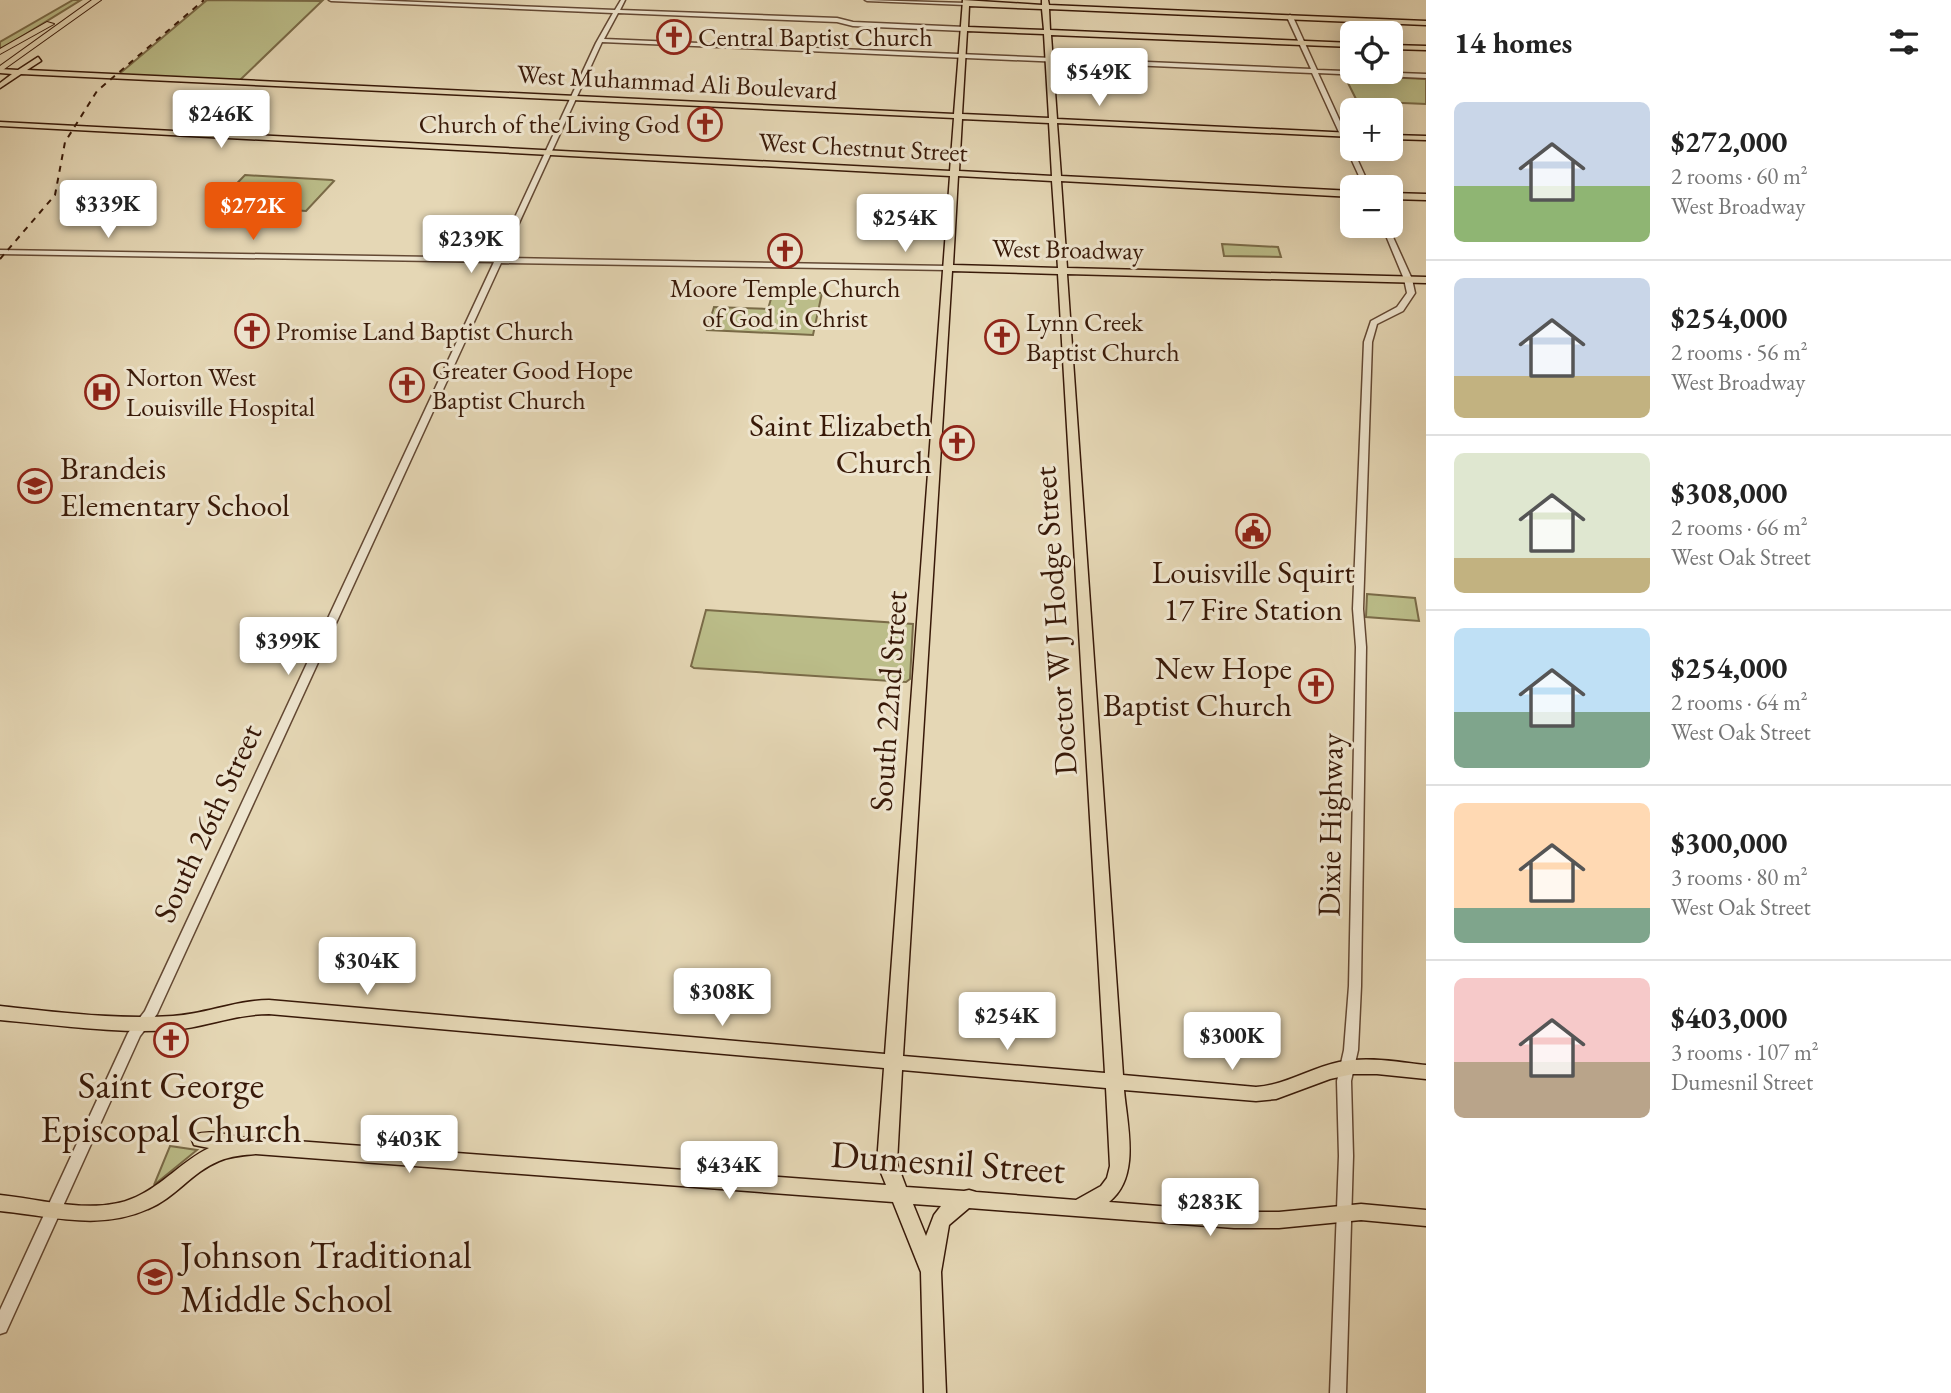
<!DOCTYPE html>
<meta charset="utf-8">
<style>
:root{--surface:#fff;--page:#f2f2f2;--text:#222;--muted:#767676;--line:#e0e0e0;--accent:#ea580c}
body{margin:0;font-family:"EB Garamond",serif;background:var(--page);color:var(--text);height:100vh;display:flex;flex-direction:column;font-size:26px;white-space:nowrap}
*{box-sizing:border-box;margin:0}
p{font-size:23px;color:var(--muted)}
.icon{flex:none;width:38px;height:38px;fill:none;stroke:currentColor;stroke-width:2;stroke-linecap:round;stroke-linejoin:round}
.map{position:relative;flex:1;overflow:hidden}
.details{display:flex;flex-direction:column;background:var(--surface);width:525px}
.details>*{flex:none}
.buttons{position:absolute;left:1340px;top:21px;display:grid;gap:14px}
.buttons a{display:grid;place-items:center;width:63px;height:63px;border-radius:10px;background:var(--surface);box-shadow:0 4px 18px #0003;font-size:35px}
.price{position:absolute;translate:-50% -60px;padding:0 16px;border-radius:7px;background:#fff;color:#222;font-size:23px;line-height:46px;filter:drop-shadow(0 2px 4px #0008)}
.price::after{content:'';position:absolute;left:50%;top:42px;width:21px;height:16px;margin-left:-10px;background:inherit;clip-path:polygon(0 0,100% 0,50% 100%)}
.price.on{background:var(--accent);color:#fff}
ul{padding:0;list-style:none}
li{display:flex;align-items:center;gap:21px;height:175px;padding:0 28px}
li+li{border-top:2px solid var(--line)}
li span{display:grid;place-items:center;flex:none;width:196px;height:140px;border-radius:10px;color:#555}
li>.icon{margin-inline-start:auto}
span .icon{width:84px;height:84px;fill:#fffc;stroke-width:1}
li b{font-size:30px}
h2{display:flex;justify-content:space-between;align-items:center;height:84px;padding:0 28px;font-size:30px}
main{display:flex;flex:1;min-height:0}
.map>svg:first-child{display:block}
.green{fill:#bbbd89;stroke:#7a6b48;stroke-width:2}
.lines{fill:none;stroke-linecap:round;stroke-linejoin:round}
.minor-casing{stroke:#634833;stroke-width:3}
.major-casing{stroke:#381908;stroke-width:3}
.highway-casing{stroke:#381908;stroke-width:2}
.minor{fill:#eee5cf;fill-rule:evenodd}
.major{fill:#e5d7b5;fill-rule:evenodd}
.highway{fill:#e5d7b5;fill-rule:evenodd}
.rail{stroke:#381908;stroke-width:2;stroke-dasharray:6 6;stroke-linecap:butt}
.labels{text-anchor:middle;stroke-width:6;stroke-linejoin:round;paint-order:stroke}
.far-poi-label{font-size:26px;fill:#381908;stroke:#eee5cf;text-anchor:start}
.far-street-label{font-size:26px;fill:#381908;stroke:#eee5cf}
.poi-label{font-size:32px;fill:#381908;stroke:#eee5cf;text-anchor:end}
.street-label{font-size:32px;fill:#381908;stroke:#eee5cf}
.near-poi-label{font-size:38px;fill:#381908;stroke:#eee5cf}
.near-street-label{font-size:38px;fill:#381908;stroke:#eee5cf}
</style>
<main>
<div class="map">
<svg width="1426" height="1393" viewBox="0 0 1426 1393">
<rect width="100%" height="100%" fill="#e5d7b5"/>
<filter id="stains"><feTurbulence type="fractalNoise" baseFrequency=".00286" numOctaves="4"/><feColorMatrix values="0 0 0 0 .2 0 0 0 0 .09 0 0 0 0 .02 0 0 0 .5 -.17"/></filter>
<radialGradient id="worn" r=".72"><stop offset=".6" stop-color="#630" stop-opacity="0"/><stop offset="1" stop-color="#630" stop-opacity=".3"/></radialGradient>
<path class="green" d="M73 0H81L0 50V42Z
M207 0 322 1 240 80 118 75Z
M1344 75 1426 79V104L1357 101Z
M245 175 332 180 334 181 306 211 216 205Z
M1222 244 1278 247 1281 257 1224 256Z
M773 292 822 293 813 335 707 330 714 307 768 309Z
M1367 594 1415 598 1419 621 1366 617Z
M706 610 913 624 910 679 906 682 694 668 691 666Z
M170 1146 197 1150 154 1185Z"/>
<g class="lines">
<g class="minor-casing">
<path id="minor" d="M329 0H368L615 10 621 0H625L620 10 837 18 853 22 965 27 968 29 965 31 853 26 837 22 618 13 604 39 1311 69 1287 17 1290 15 1293 17 1317 70 1426 74V78L1318 73 1370 187H1364L1312 73 602 42 503 258 948 266 952 268 948 270 501 263 157 1014 140 1036 6 1332 0 1334V1310L128 1033 145 1011 494 262 0 254V250L496 258 596 43 613 13 331 1Z
M865 0 966 3 968 4 966 5 867 1Z
M1382 226H1388L1412 279 1415 293 1403 311 1377 324 1372 342 1363 609 1366 647 1361 986 1358 1050 1351 1081 1353 1156 1346 1393H1330L1339 1156 1337 1081 1344 1050 1349 986 1356 647 1353 609 1364 342 1371 321 1397 307 1407 293 1404 279Z"/>
</g>
<g class="major-casing">
<path id="major" d="M963 0 1042 5V0H1048L1049 5 1426 21V25L1049 9 1050 30 1353 43V47L1051 35 1057 119 1353 133V137L1057 123 1061 176 1353 191V197L1061 181 1067 268 1426 277V283L1067 274 1123 1075 1256 1087C1286 1085 1310 1068 1339 1062 1368 1056 1397 1062 1426 1065V1079L1377 1074H1353L1330 1079 1276 1099 1256 1101 1124 1090C1127 1125 1141 1177 1109 1202L1234 1212H1279L1361 1204 1426 1210V1226L1361 1220 1279 1228H1234L969 1208 949 1225 941 1272 946 1393H924L921 1272 893 1202 256 1154C244 1155 231 1156 219 1161 192 1172 175 1198 148 1209 100 1231 50 1216 0 1211V1195C42 1199 95 1216 136 1197 163 1185 182 1161 209 1148L194 1145 192 1140 194 1135C215 1127 237 1140 256 1138L886 1185 877 1163 884 1068 269 1014C236 1014 206 1027 173 1030 116 1034 57 1025 0 1020V1006C57 1012 116 1020 173 1016 206 1014 236 1000 269 1000L885 1054 950 176 0 126V122L950 171 954 118 21 74 0 88V83L12 74 0 73V69L18 70 38 57 41 61 27 70 954 114ZM969 6 1042 9 1044 30 968 27ZM967 31 1044 34 1049 118 962 114ZM962 119 1049 123 1052 176 959 171ZM958 176 1052 181 1058 268 953 265ZM952 271 1058 274 1105 1073 903 1056ZM902 1070 1106 1088 1110 1166 1107 1178 1101 1186 1076 1200 976 1192 969 1190 964 1191 906 1187 897 1163ZM913 1204 941 1206 934 1215 926 1236Z
M1391 45 1426 46V50L1391 49Z
M1391 135 1426 136V140L1391 139Z
M1391 193 1426 194V200L1391 199Z"/>
</g>
<g class="highway-casing">
<path id="highway" d="M92 0H101L0 72V66Z
M47 22 54 24 0 54V49Z"/>
</g>
<use href="#minor" class="minor"/>
<use href="#major" class="major"/>
<use href="#highway" class="highway"/>
<path class="rail" d="M0 259 55 195 65 142 97 91 204 0"/>
</g>
<defs>
<g id="church-ring" transform="scale(1.75)"><circle r="9.5" fill="#eee5cf" stroke="#8f2418" stroke-width="1.5"/><path d="M-1.2-6h2.4v3.5h3.3v2.4h-3.3V6h-2.4V-.1h-3.3v-2.4h3.3Z" fill="#8f2418"/></g>
<g id="hospital-ring" transform="scale(1.75)"><circle r="9.5" fill="#eee5cf" stroke="#8f2418" stroke-width="1.5"/><path d="M-5-5h3v3.5h4V-5h3V5h-3V1.5h-4V5h-3Z" fill="#8f2418"/></g>
<g id="school-ring" transform="scale(1.75)"><circle r="9.5" fill="#eee5cf" stroke="#8f2418" stroke-width="1.5"/><path d="M0-5L7-2L0 1L-7-2ZM-4 1L0 2.5L4 1V4Q0 6-4 4Z" fill="#8f2418"/></g>
<g id="civic-ring" transform="scale(1.75)"><circle r="9.5" fill="#eee5cf" stroke="#8f2418" stroke-width="1.5"/><path d="M-.6-6.5H3V-4.5H.6V-3L4-1V1h2V6H-6V1h2V-1L-.6-3ZM-1.2 2.5V6h2.4V2.5Z" fill="#8f2418"/></g>
</defs>
<g fill-rule="evenodd">
<use href="#church-ring" x="674" y="37"/>
<use href="#church-ring" x="705" y="124"/>
<use href="#church-ring" x="785" y="251"/>
<use href="#church-ring" x="252" y="331"/>
<use href="#church-ring" x="1002" y="337"/>
<use href="#church-ring" x="407" y="385"/>
<use href="#hospital-ring" x="102" y="392"/>
<use href="#church-ring" x="957" y="443"/>
<use href="#school-ring" x="35" y="486"/>
<use href="#civic-ring" x="1253" y="531"/>
<use href="#church-ring" x="1316" y="686"/>
<use href="#church-ring" x="171" y="1040"/>
<use href="#school-ring" x="155" y="1277"/>
</g>
<g class="labels">
<g class="far-poi-label">
<text x="698" y="46">Central Baptist Church</text>
<text x="680" y="133" text-anchor="end">Church of the Living God</text>
<text x="785" y="297" text-anchor="middle">Moore Temple Church<tspan x="785" dy="30">of God in Christ</tspan></text>
<text x="1026" y="331">Lynn Creek<tspan x="1026" dy="30">Baptist Church</tspan></text>
<text x="276" y="340">Promise Land Baptist Church</text>
<text x="432" y="379">Greater Good Hope<tspan x="432" dy="30">Baptist Church</tspan></text>
<text x="126" y="386">Norton West<tspan x="126" dy="30">Louisville Hospital</tspan></text>
</g>
<g class="far-street-label">
<text transform="translate(677 82) rotate(3)" y="9">West Muhammad Ali Boulevard</text>
<text transform="translate(863 147) rotate(3)" y="9">West Chestnut Street</text>
<text transform="translate(1068 249) rotate(1)" y="9">West Broadway</text>
</g>
<g class="poi-label">
<text x="932" y="436">Saint Elizabeth<tspan x="932" dy="37">Church</tspan></text>
<text x="60" y="479" text-anchor="start">Brandeis<tspan x="60" dy="37">Elementary School</tspan></text>
<text x="1253" y="583" text-anchor="middle">Louisville Squirt<tspan x="1253" dy="37">17 Fire Station</tspan></text>
<text x="1292" y="679">New Hope<tspan x="1292" dy="37">Baptist Church</tspan></text>
</g>
<g class="street-label">
<text transform="translate(1055 621) rotate(-94)" y="11">Doctor W J Hodge Street</text>
<text transform="translate(888 701) rotate(-86)" y="11">South 22nd Street</text>
<text transform="translate(207 823) rotate(-65)" y="11">South 26th Street</text>
<text transform="translate(1330 825) rotate(-89)" y="11">Dixie Highway</text>
</g>
<g class="near-poi-label">
<text x="171" y="1098">Saint George<tspan x="171" dy="44">Episcopal Church</tspan></text>
<text x="180" y="1268" text-anchor="start">Johnson Traditional<tspan x="180" dy="44">Middle School</tspan></text>
</g>
<g class="near-street-label">
<text transform="translate(948 1162) rotate(4)" y="13">Dumesnil Street</text>
</g>
</g>
<rect width="100%" height="100%" filter="url(#stains)"/>
<rect width="100%" height="100%" fill="url(#worn)"/>
</svg>
<div class="buttons">
<a><svg class="icon" aria-label="locate" viewBox="0 0 24 24"><circle cx="12" cy="12" r="6"/><path d="M12 2v4M12 18v4M2 12h4M18 12h4"/></svg></a>
<a>+</a>
<a>−</a>
</div>
<b class="price" style="left:1099px;top:108px">$549K</b>
<b class="price" style="left:221px;top:150px">$246K</b>
<b class="price" style="left:108px;top:240px">$339K</b>
<b class="price on" style="left:253px;top:242px">$272K</b>
<b class="price" style="left:905px;top:254px">$254K</b>
<b class="price" style="left:471px;top:275px">$239K</b>
<b class="price" style="left:288px;top:677px">$399K</b>
<b class="price" style="left:367px;top:997px">$304K</b>
<b class="price" style="left:722px;top:1028px">$308K</b>
<b class="price" style="left:1007px;top:1052px">$254K</b>
<b class="price" style="left:1232px;top:1072px">$300K</b>
<b class="price" style="left:409px;top:1175px">$403K</b>
<b class="price" style="left:729px;top:1201px">$434K</b>
<b class="price" style="left:1210px;top:1238px">$283K</b>
</div>
<section class="details">
<h2>14 homes<svg class="icon" aria-label="filters" viewBox="0 0 24 24"><path d="M4 7h16M4 17h16"/><circle cx="9" cy="7" r="2"/><circle cx="15" cy="17" r="2"/></svg></h2>
<ul>
<li><span style="background:linear-gradient(#c9d6e8 60%,#8fb573 0)"><svg class="icon" aria-label="home" viewBox="0 0 24 24"><path d="M3 11l9-7 9 7M6 9v11h12V9"/></svg></span><div><b>$272,000</b><p>2 rooms · 60 m²</p><p>West Broadway</p></div></li>
<li><span style="background:linear-gradient(#c9d6e8 70%,#c2b280 0)"><svg class="icon" aria-label="home" viewBox="0 0 24 24"><path d="M3 11l9-7 9 7M6 9v11h12V9"/></svg></span><div><b>$254,000</b><p>2 rooms · 56 m²</p><p>West Broadway</p></div></li>
<li><span style="background:linear-gradient(#dfe7d0 75%,#c2b280 0)"><svg class="icon" aria-label="home" viewBox="0 0 24 24"><path d="M3 11l9-7 9 7M6 9v11h12V9"/></svg></span><div><b>$308,000</b><p>2 rooms · 66 m²</p><p>West Oak Street</p></div></li>
<li><span style="background:linear-gradient(#bfe0f5 60%,#7fa58c 0)"><svg class="icon" aria-label="home" viewBox="0 0 24 24"><path d="M3 11l9-7 9 7M6 9v11h12V9"/></svg></span><div><b>$254,000</b><p>2 rooms · 64 m²</p><p>West Oak Street</p></div></li>
<li><span style="background:linear-gradient(#ffd9b3 75%,#7fa58c 0)"><svg class="icon" aria-label="home" viewBox="0 0 24 24"><path d="M3 11l9-7 9 7M6 9v11h12V9"/></svg></span><div><b>$300,000</b><p>3 rooms · 80 m²</p><p>West Oak Street</p></div></li>
<li><span style="background:linear-gradient(#f6c9c9 60%,#b9a48a 0)"><svg class="icon" aria-label="home" viewBox="0 0 24 24"><path d="M3 11l9-7 9 7M6 9v11h12V9"/></svg></span><div><b>$403,000</b><p>3 rooms · 107 m²</p><p>Dumesnil Street</p></div></li>
</ul>
</section>
</main>
